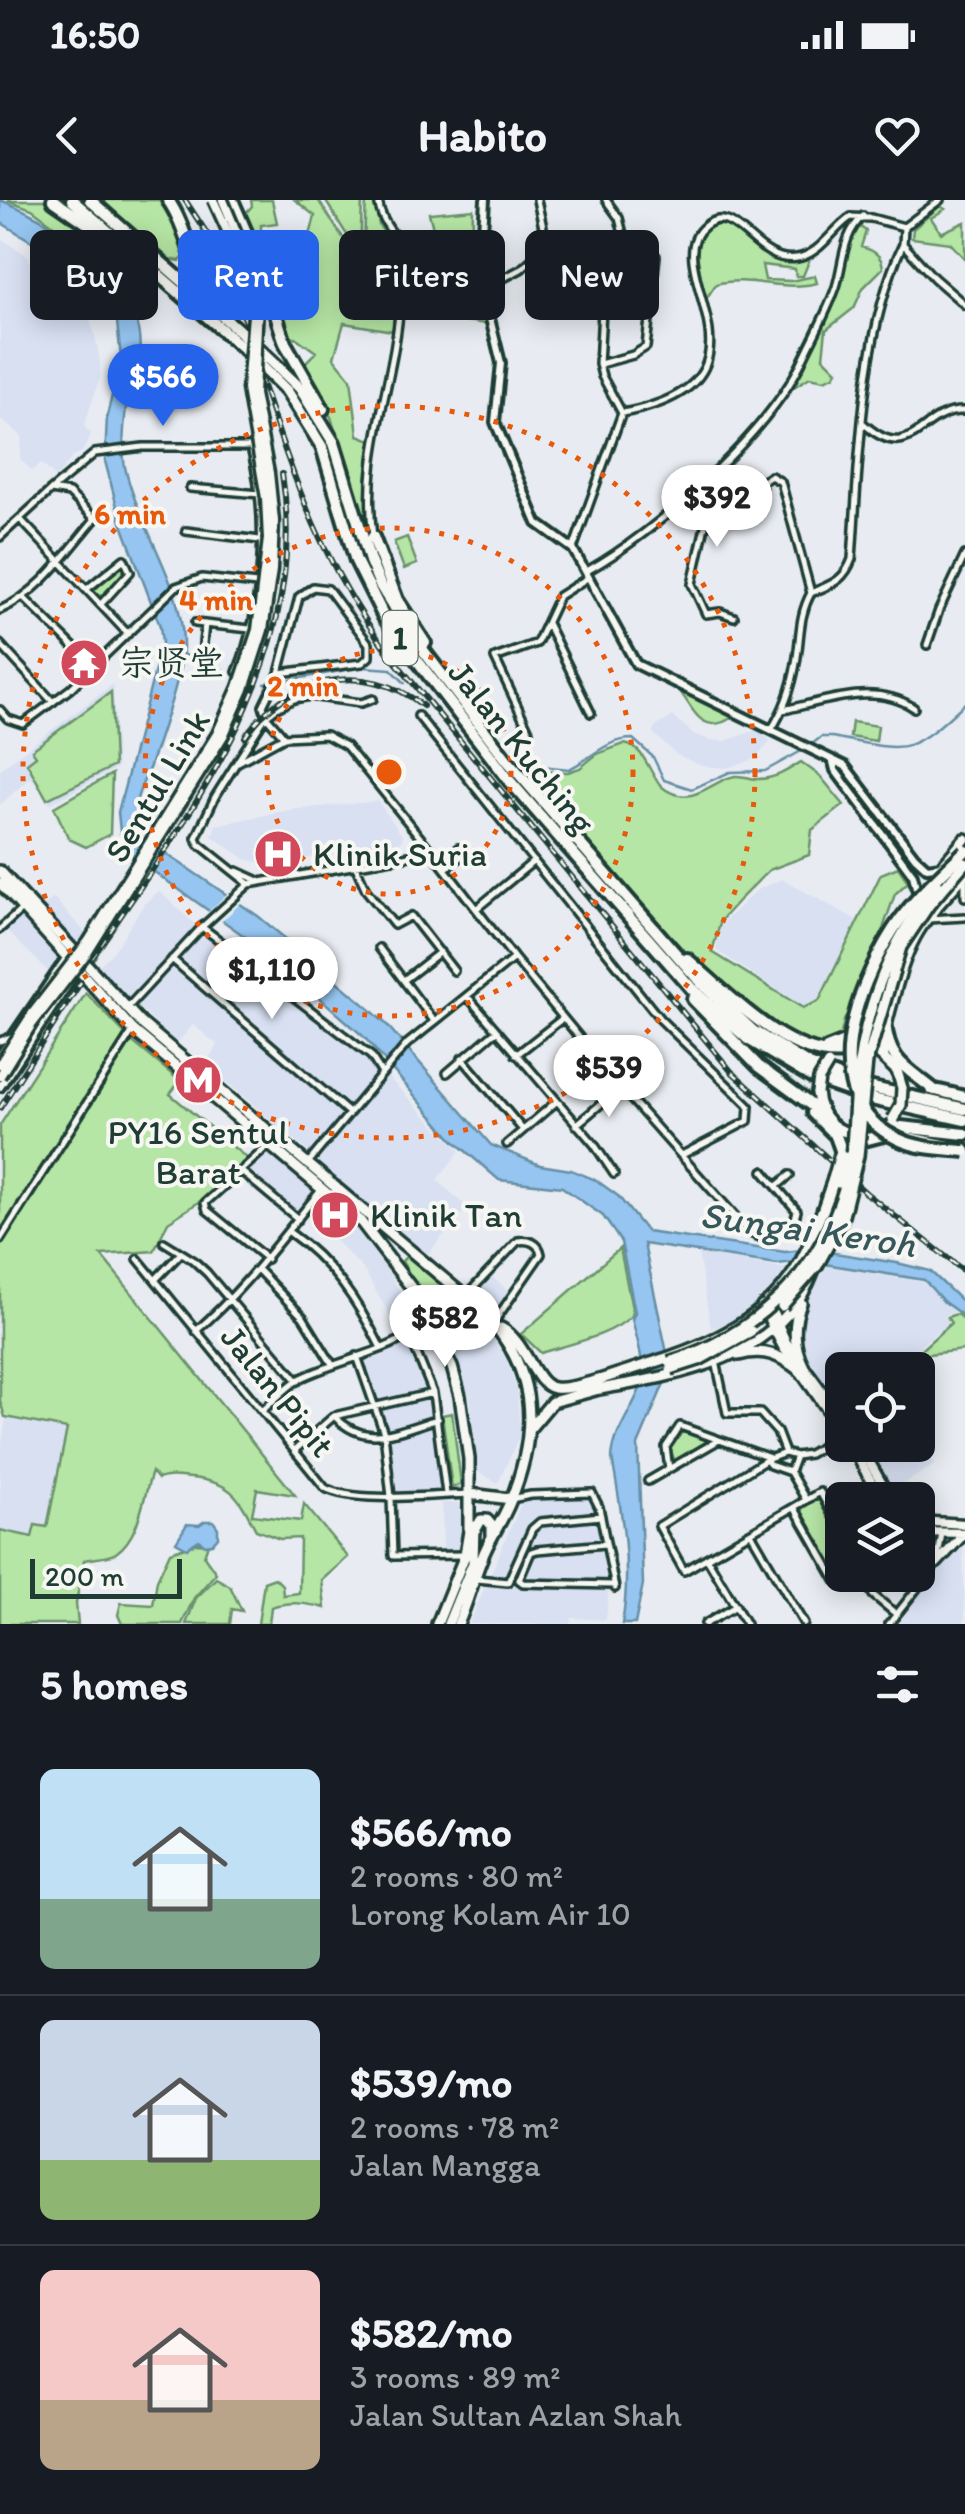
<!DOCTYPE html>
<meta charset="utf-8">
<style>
:root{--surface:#171b24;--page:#242831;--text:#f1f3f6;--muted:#9ea1a6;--line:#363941;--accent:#2563eb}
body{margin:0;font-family:Itim,"LXGW WenKai TC",sans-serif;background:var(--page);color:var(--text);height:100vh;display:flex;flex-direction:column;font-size:38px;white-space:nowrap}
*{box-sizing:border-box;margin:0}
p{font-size:32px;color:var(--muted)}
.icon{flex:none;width:55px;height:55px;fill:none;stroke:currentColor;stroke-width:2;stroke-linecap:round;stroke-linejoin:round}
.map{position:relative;height:1424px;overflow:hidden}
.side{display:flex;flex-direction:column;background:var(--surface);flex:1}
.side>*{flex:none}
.hud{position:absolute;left:30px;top:30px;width:905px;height:90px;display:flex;gap:20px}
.buttons{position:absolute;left:825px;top:1152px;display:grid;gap:20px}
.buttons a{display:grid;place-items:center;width:110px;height:110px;border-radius:15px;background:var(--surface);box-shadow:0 5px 25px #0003;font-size:50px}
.scale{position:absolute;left:30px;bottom:25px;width:152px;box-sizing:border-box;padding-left:10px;border:5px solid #1f3d34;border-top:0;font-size:28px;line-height:35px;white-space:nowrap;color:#1f3d34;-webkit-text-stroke:8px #f6f6f2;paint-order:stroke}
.price{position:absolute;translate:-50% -85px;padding:0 22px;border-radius:35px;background:#fff;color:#222;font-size:32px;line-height:65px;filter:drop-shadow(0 2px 5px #0008)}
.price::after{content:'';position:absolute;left:50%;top:60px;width:30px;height:22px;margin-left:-15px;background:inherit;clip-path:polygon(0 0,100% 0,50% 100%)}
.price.selected{background:var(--accent);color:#fff}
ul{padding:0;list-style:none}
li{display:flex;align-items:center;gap:30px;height:250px;padding:0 40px}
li+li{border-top:2px solid var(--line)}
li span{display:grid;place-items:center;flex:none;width:280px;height:200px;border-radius:15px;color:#555}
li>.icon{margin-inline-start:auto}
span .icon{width:120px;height:120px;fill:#fffc;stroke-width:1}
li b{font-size:42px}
h2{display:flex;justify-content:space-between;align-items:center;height:120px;padding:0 40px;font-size:42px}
.tag{padding:0 35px;border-radius:15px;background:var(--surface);box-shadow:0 5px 25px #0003;font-size:35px;line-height:90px}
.tag.selected{background:var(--accent);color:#fff}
.status{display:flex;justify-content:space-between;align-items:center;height:70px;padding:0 50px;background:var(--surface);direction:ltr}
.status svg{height:28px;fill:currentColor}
header{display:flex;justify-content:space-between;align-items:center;height:130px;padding:0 40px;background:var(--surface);font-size:45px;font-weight:800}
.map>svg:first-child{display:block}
.built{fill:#d8e0f2}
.green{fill:#b6e6a5;stroke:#6a926c;stroke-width:2.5}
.water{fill:#95c5f0;stroke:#668fa5;stroke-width:2.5}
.pier{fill:#e8ecf2}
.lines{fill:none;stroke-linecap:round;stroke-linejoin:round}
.stream{stroke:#668fa5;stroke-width:2.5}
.minor-casing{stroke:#1f3d34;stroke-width:12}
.tertiary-casing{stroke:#1f3d34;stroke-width:14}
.secondary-casing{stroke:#1f3d34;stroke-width:15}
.primary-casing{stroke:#1f3d34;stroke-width:16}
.trunk-casing{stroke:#1f3d34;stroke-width:18}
.minor{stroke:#f6f6f2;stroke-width:5}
.tertiary{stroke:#f6f6f2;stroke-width:6}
.secondary{stroke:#f6f6f2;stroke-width:8}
.primary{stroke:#f6f6f2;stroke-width:9}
.trunk{stroke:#f6f6f2;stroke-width:10}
.rail-casing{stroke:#1f3d34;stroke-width:6}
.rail{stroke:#f6f6f2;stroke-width:2.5;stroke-dasharray:8;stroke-linecap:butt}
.secondary-bridge-casing{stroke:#1f3d34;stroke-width:15;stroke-linecap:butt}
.primary-bridge-casing{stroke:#1f3d34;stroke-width:16;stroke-linecap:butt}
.trunk-bridge-casing{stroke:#1f3d34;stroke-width:18;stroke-linecap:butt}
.secondary-bridge{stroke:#f6f6f2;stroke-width:8}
.primary-bridge{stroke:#f6f6f2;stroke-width:9}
.trunk-bridge{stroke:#f6f6f2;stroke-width:10}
.ring{fill:none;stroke:#e8590c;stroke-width:5;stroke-dasharray:5 10}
.labels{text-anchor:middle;stroke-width:8;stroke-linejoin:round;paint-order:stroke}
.shield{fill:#f6f6f2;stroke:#60746d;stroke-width:2.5}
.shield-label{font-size:32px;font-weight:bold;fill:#1f3d34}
.poi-label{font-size:35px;fill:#1f3d34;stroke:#f6f6f2;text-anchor:start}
.street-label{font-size:35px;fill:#1f3d34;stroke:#f6f6f2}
.water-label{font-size:38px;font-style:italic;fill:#37585a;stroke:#f6f6f2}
.centre{fill:#e8590c;stroke:#f6f6f2;stroke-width:5}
.ring-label{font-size:30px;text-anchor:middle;font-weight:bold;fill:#e8590c;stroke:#f6f6f2;stroke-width:8;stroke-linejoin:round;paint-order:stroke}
</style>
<div class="status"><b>16:50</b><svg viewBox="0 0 49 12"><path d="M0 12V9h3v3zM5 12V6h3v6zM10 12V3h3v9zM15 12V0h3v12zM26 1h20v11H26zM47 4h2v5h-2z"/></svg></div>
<header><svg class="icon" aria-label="back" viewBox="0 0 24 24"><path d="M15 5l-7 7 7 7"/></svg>Habito<svg class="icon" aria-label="heart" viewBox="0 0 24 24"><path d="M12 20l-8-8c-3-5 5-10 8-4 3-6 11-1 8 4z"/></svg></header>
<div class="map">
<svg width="965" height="1424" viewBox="0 0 965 1424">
<rect width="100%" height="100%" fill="#e8ecf2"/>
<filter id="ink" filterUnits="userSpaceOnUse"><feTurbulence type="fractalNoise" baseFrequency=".01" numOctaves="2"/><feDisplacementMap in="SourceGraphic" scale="20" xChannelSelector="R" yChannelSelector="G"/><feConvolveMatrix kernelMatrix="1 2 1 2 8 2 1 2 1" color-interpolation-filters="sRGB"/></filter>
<g filter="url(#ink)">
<path class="built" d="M0 38 28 56 37 77 87 111 95 135 100 161V178L84 226 91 234 82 252 73 256 56 278 41 263 32 271 20 259 22 236 0 219Z
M113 484 117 568 50 604 31 577 0 605V569Z
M673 516 693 534 710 540 725 541 757 530 771 541 756 558 744 563 725 568 702 566 677 555 653 533 654 528Z
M378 601 403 637 399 645 269 664 245 659 212 636 216 625 289 610Z
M782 679 857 720 818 799 803 807 716 750 722 723 757 690Z
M159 691 197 726 125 802 95 769 114 751 144 704Z
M54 698 88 736 76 747 41 708Z
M19 714 59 757 50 773 4 728Z
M202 730 374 864 378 874 312 955 205 864 218 845 193 825 177 843 134 803Z
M385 874 460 951 437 980 467 1007 428 1054 314 960Z
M261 950 268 951 316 993 298 1016 242 970Z
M318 996 354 1027 383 1063 419 1123 401 1134 363 1069 306 1011Z
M698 1053 788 1069 781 1084 744 1116 711 1129Z
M827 1066 923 1082 955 1112 944 1116 949 1123 890 1170H842V1212L802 1157 799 1145 811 1090Z
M489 1074 511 1093 499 1112 472 1091Z
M464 1111 494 1140 507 1160 517 1189 520 1235 498 1283 478 1272 470 1198 445 1127 444 1122Z
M408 1137 428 1181 432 1199 444 1292 394 1294 385 1230 360 1158Z
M6 1219 66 1230 47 1327 33 1337 0 1330V1252Z
M918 1242 936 1264 890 1292 868 1245H918Z
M588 1294 594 1299 604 1342 609 1388 606 1420 572 1418 570 1424H469L522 1301 532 1297Z
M442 1303H458L461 1307V1351H443Z
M963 1339 965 1424H898Z"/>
<path class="green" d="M7 0H46L116 51 106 64 32 9Z
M99 0H163L177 21 190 52 180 61 168 59Z
M251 0H272L277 23 261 25V46L281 90 292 89V49L306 51 315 16 295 0H318L358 60 363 62 366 0H375L379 25 399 55 393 131 344 123 334 158 351 179 358 235 371 240 366 280 368 314 362 319 331 217 299 169 316 152 295 137 287 142 244 15 252 6Z
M325 0H362L360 56Z
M940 6 945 9 931 18 941 33 965 22V59L950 43 912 38 913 29Z
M473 9 471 86 486 124 410 113 407 58 427 53 436 40 429 13Z
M715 23 730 24 761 53 779 60 809 61 803 76H796L795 69 762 65 765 80 791 81 815 76 817 83C783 92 749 75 716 84L706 99C701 73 686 38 715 23Z
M859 26 866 31 861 47C873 50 882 55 883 68L863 88 854 108 826 130 823 157 837 171 834 176 824 180 810 177 794 187 790 183 804 164 836 94 851 34Z
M407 337 417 364 404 369 394 342Z
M120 364 125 366 122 376 100 399 94 394 95 390Z
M684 491 736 515C706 536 697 517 682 494Z
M111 492 114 566 47 599 27 563 36 556 32 550Z
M852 522 878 526 876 541 850 537Z
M624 544C649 547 648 582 670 592 695 605 713 580 735 576 743 575 751 579 758 579 775 579 787 571 801 562L820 576 844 605 812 630 809 655 769 670 740 699 721 720 712 752 803 808 819 801 881 674 898 667 908 682 895 694 874 755 844 821 839 842 819 846 784 830 689 756 516 566 539 571 568 572 580 568 597 554Z
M112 574 110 634 86 647 69 639 54 607Z
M86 793 134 843 180 881 170 894 250 961 202 1000 168 1022 154 1051 101 1055 295 1295 257 1289 252 1315 301 1321 304 1304 348 1357 322 1380 325 1408C306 1403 290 1401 271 1407L269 1424H258L264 1382 275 1378 282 1385 283 1395 299 1393 300 1338 280 1339 256 1330C238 1296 232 1282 191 1278 179 1277 169 1275 158 1279L152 1272C143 1297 140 1337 116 1353 108 1358 94 1358 84 1360L76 1403 78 1424H0V1330L32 1337 35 1325 47 1327 67 1229 5 1217 0 1201V925Z
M620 1048 633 1114C613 1136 569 1144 541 1153L521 1134Z
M407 1056 463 1103 435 1121 402 1061Z
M957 1114 965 1120V1150L928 1154 917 1159 914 1156 951 1123 947 1117Z
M452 1213 461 1284 452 1288 442 1215Z
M683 1229 711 1239 675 1262 670 1248 679 1231Z
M818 1298 842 1344 844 1375 839 1378 800 1310Z
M197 1343 208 1344 204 1356 216 1373 194 1398 182 1424H122L118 1415 121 1403 153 1405 157 1380 170 1352Z
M216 1378 230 1386 242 1411 232 1409 230 1424H186L196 1398Z"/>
<path class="water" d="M0 0C64 24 157 90 137 169 136 174 132 178 131 183 125 202 121 248 125 267 138 327 185 385 183 448 182 475 159 539 150 566 145 579 136 595 135 609 135 620 138 628 143 638L258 716 364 804 386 824 491 945 540 965 571 970 596 980 618 996 647 1032 785 1052 810 1049 897 1063 930 1071 965 1104V1117L944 1102 924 1080 806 1061 777 1064 644 1044 667 1153 668 1174 638 1245 643 1384 635 1424H622C632 1368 622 1314 612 1258 614 1232 629 1215 639 1191 648 1170 637 1140 632 1119L635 1112 621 1042 603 1016 562 987 499 980 453 940 364 837 275 758 129 654 120 632 118 612 162 443 160 426 121 322 105 261 107 216 121 158 117 122 101 91 72 66 0 22Z
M205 1321H213L218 1328V1337L212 1344 205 1345 199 1340 187 1348 176 1342 187 1324 199 1325Z"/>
<path class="pier" d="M230 691 243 701 219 724 205 715Z"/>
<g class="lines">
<path class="stream" d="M182 454 222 469
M279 482 363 467 391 469 405 483
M265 484 270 483
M811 545 821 537H832C908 551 906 558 965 503
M524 564 569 569C591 559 606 539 633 539L653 557 664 580 692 589 730 572 765 571 805 549"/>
<g class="minor-casing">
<path id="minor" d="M904 27 940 0
M903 44 934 78 965 105
M481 90 521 69 547 46 537 0
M600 164 633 155 646 147 656 56
M622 213C792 181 653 67 705 26 736 0 755 65 797 58 821 54 832 29 851 17L871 18 904 27
M863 223C913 269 920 208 965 211
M711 277 708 313 692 384 706 414 720 412 734 417
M190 288 260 294
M762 289 758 284 771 276 781 282 811 393C798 417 801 437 796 463 792 487 784 510 771 530
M51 290 95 253 143 247H251C268 318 265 404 237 472
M21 320 128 434
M186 331 260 340
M0 337 51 290 69 293 95 319C67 352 41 392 0 410
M373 337C361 250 395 184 400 101 401 87 406 68 403 55 399 34 382 29 378 0
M573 349 622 213 602 176 599 164 603 92 623 34 619 18 606 0
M587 371C657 332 771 231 804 157 815 134 828 110 836 87 844 61 842 35 863 16
M87 389 124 359 130 372 101 404
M811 393C832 384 844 381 852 359 859 261 861 133 903 44L904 27
M25 399 94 467
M195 423 250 429
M547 423 591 513
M0 444 53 502
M927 445 939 410 965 355
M202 453 205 424
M0 510 8 519 23 524 70 489 176 387 202 378 257 384
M784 510C825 501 875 482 914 508
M266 516 263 506 279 473 299 397 313 387 328 389 369 444V457L362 463 279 473
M266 516 284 537 326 535 346 546 432 652
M418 516 660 819 749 906 748 921 682 955
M529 531 495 458 537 443 559 396 589 377
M238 562 284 537
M355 665 366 690 394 725 411 716 454 771
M445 669 463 655 458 648
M237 671 259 681
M965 680V697
M249 684 199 644 196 638 215 597 266 516 275 509 294 499 310 496 361 503 373 499
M476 709 534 661
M928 719 965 717
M202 727 371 856 381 872
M0 729 23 708
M379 748 434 821
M172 759 349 913
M404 780 440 752
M468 797 594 944 614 974
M129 806 202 727 249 684 432 652 514 758 621 888 750 1033 767 1040 794 1022 797 1011 763 971
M0 841 13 836
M516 855 563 818
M462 858 523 930
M447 873 496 831
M576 925 620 888
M507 944 556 902
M308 963 407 844 514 758
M242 972 298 1019
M777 986 790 975
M289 1032C332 1062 358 1102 381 1148
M0 1040 132 832
M164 1042 193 1060 207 1073 298 1181
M138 1059 325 1288C355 1304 434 1295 470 1294
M267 1059 207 1010 205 1003 268 946
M258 1070 303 1117 332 1164
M155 1080 181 1053
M465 1097 518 1041C529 1039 539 1043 541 1054L494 1122
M196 1131C245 1089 280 1039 321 990
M409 1134 433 1193 446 1294
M357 1156 384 1233 391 1297 393 1356 464 1355
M716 1161 727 1213H760L777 1232 785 1253
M262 1211C274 1201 285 1188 298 1180 327 1163 403 1149 420 1125 424 1120 422 1117 422 1110
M334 1216C367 1250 398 1230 438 1219
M295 1250 334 1216 433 1193
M785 1253 796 1256 790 1272 770 1265 766 1260Z
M796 1256 809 1254 842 1235
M766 1260 659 1326 684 1371 820 1292 842 1332
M669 1269 666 1247 680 1226 770 1258
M790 1272 806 1300
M648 1281 719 1240
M511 1299 531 1295 592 1293 599 1307 615 1388
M794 1307 837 1382
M751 1333 804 1424
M606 1344 537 1350 531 1352 519 1380 523 1383 613 1385
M707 1358 746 1424
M863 1375 873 1395 896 1414
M477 1379 508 1382 532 1329 540 1322 601 1316
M705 1424 736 1406
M889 1424 937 1363 942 1333"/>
</g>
<g class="tertiary-casing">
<path id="tertiary" d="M485 0 480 78 501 163 495 222 537 323 573 349 636 464 845 566 915 657 927 668 941 666
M833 562 835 570 913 675 918 696
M0 855 67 757
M0 887 77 771
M898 934 965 947"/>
</g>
<g class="secondary-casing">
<path id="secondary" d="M768 1101 786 1142 842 1218
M762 1106 783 1147 842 1231
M851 1245 881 1300
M860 1245 891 1300
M918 1321 965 1324
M918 1332 965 1333
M919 1335 932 1346V1363
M937 1363 965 1333"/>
</g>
<g class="primary-casing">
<path id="primary" d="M0 671 141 823 475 1105C537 1162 541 1227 510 1302 502 1322 489 1339 482 1358 473 1380 468 1402 458 1424
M936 673 965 639
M0 683 133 830 361 1022 417 1095 452 1167 460 1196 469 1259V1331L465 1355 437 1424
M876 782 903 723
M880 855 897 871 902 888
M884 857C882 834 888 818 894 795 910 733 923 721 965 675
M817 893C820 919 835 933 860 935
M828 1024 838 983
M801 1103C793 1123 793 1146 803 1165
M501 1128C526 1141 534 1185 554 1188 569 1190 589 1182 603 1179
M436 1132 444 1117 475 1105
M739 1155C765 1148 780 1155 800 1171
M602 1179C668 1157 747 1139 790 1078 810 1051 822 1011 833 979
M594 1190C675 1176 780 1160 813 1072
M531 1227 552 1202 599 1189
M470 1294 511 1299
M476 1329 481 1320H487L492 1326V1335
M448 1424 473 1363 474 1326"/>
</g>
<g class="trunk-casing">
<path id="trunk" d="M53 0 101 33
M72 0 242 147 287 191 322 247 356 361 384 417 509 580 693 790 748 839 813 878 876 900 965 920
M90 0 243 134 300 188 334 243 370 361 380 385 407 429 507 560 703 785 753 831 809 865 859 885 965 909
M168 0C191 33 191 79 221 107
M232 0 259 62 285 143 323 209
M373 337 397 400 425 443
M687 759C727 793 788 860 844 853
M693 799 758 866 822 913
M885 823C889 863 906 867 934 890
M827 849 852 839 867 820
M931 889 965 897
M813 913 836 936 841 950
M882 929 892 926 965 934
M860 941 891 933"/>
</g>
<use href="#minor" class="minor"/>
<use href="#tertiary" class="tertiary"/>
<use href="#secondary" class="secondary"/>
<use href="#primary" class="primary"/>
<use href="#trunk" class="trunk"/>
<g class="rail-casing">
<path id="rail" d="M185 0 217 49 247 124
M260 177C296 285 321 362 390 455L731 871 866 993 965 1072
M245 537C284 477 367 459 423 506
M92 758C189 614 313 460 282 274
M0 908 81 782"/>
</g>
<use href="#rail" class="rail"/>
<g class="secondary-bridge-casing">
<path id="secondary-bridge" d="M0 864 33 813 88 742 217 534 238 487 257 430 268 339 266 298 247 189 253 115 240 59 213 0
M0 876 32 824 89 750 223 536 244 489 263 430 272 370 274 321 269 273 254 194 258 104 251 67 223 0"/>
</g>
<g class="primary-bridge-casing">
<path id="primary-bridge" d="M817 893 819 879 828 864
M893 919 901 905 902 888
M833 979 840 954
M838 983 846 957
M782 1106 817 1066 842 1020 858 956 867 862 901 747 929 705 965 663
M669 1162C756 1135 819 1074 845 986 854 954 853 920 856 887 863 813 889 741 937 685
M671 1169 699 1160 751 1131"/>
</g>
<g class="trunk-bridge-casing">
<path id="trunk-bridge" d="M965 651C940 676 912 700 893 730 856 788 813 899 898 939 919 949 942 949 965 951"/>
</g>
<use href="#secondary-bridge" class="secondary-bridge"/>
<use href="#primary-bridge" class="primary-bridge"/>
<use href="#trunk-bridge" class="trunk-bridge"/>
</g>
</g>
<g class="ring">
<circle cx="389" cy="572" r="122"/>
<circle cx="389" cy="572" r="244"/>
<circle cx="389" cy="572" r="366"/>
</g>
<defs>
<g id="temple-disc" transform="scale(2.5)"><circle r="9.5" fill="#d1495b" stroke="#f6f6f2"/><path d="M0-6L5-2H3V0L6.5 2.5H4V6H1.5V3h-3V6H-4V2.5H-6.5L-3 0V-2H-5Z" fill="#fff"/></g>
<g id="hospital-disc" transform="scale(2.5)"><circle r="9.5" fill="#d1495b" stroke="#f6f6f2"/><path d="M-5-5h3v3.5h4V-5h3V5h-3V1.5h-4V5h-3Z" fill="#fff"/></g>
<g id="metro-disc" transform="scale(2.5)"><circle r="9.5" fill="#d1495b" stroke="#f6f6f2"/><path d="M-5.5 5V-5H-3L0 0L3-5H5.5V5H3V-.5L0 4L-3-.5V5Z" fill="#fff"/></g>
</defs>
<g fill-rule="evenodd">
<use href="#temple-disc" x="84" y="463"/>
<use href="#hospital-disc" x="278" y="654"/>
<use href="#metro-disc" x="198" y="880"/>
<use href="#hospital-disc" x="335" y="1015"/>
</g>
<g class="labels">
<rect class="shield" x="382.5" y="411" width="35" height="54" rx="8"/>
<g class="shield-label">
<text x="400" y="449">1</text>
</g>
<g class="poi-label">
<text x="119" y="475">宗贤堂</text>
<text x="313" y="666">Klinik Suria</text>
<text x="198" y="944" text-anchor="middle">PY16 Sentul<tspan x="198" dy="40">Barat</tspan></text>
<text x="370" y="1027">Klinik Tan</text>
</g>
<g class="street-label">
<text transform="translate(522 547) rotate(51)" y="12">Jalan Kuching</text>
<text transform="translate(157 586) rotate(-59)" y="12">Sentul Link</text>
<text transform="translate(278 1191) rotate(51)" y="12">Jalan Pipit</text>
</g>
<g class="water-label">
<text transform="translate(808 1029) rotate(8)" y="13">Sungai Keroh</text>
</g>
</g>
<circle cx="389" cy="572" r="15" class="centre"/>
<g class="ring-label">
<text x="130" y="324">6 min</text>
<text x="216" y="410">4 min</text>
<text x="303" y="496">2 min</text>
</g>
</svg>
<div class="buttons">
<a><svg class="icon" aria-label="locate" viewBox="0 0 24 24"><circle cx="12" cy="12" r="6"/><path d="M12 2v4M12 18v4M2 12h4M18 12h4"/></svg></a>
<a><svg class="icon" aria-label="layers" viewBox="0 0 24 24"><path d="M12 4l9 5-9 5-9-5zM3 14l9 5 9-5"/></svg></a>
</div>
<div class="scale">200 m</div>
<b class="price selected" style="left:163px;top:229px">$566</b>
<b class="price" style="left:717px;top:350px">$392</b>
<b class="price" style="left:272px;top:822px">$1,110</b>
<b class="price" style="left:609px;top:920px">$539</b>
<b class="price" style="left:445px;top:1170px">$582</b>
<div class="hud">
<a class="tag">Buy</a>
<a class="tag selected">Rent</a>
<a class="tag">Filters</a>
<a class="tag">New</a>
</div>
</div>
<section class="side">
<h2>5 homes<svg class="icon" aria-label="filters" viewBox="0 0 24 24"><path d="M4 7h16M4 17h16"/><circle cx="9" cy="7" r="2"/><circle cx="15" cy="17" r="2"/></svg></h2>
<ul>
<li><span style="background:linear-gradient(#bfe0f5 65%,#7fa58c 0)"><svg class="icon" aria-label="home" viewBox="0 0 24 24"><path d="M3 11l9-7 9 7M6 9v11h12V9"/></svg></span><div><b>$566/mo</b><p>2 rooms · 80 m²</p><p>Lorong Kolam Air 10</p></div></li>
<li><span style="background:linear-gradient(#c9d6e8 70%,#8fb573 0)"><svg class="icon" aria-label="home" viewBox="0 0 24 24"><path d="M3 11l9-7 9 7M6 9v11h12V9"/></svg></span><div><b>$539/mo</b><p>2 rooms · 78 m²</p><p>Jalan Mangga</p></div></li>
<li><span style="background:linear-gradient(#f6c9c9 65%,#b9a48a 0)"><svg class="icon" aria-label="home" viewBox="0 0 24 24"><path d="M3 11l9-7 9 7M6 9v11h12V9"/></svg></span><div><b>$582/mo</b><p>3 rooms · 89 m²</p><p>Jalan Sultan Azlan Shah</p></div></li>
</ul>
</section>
